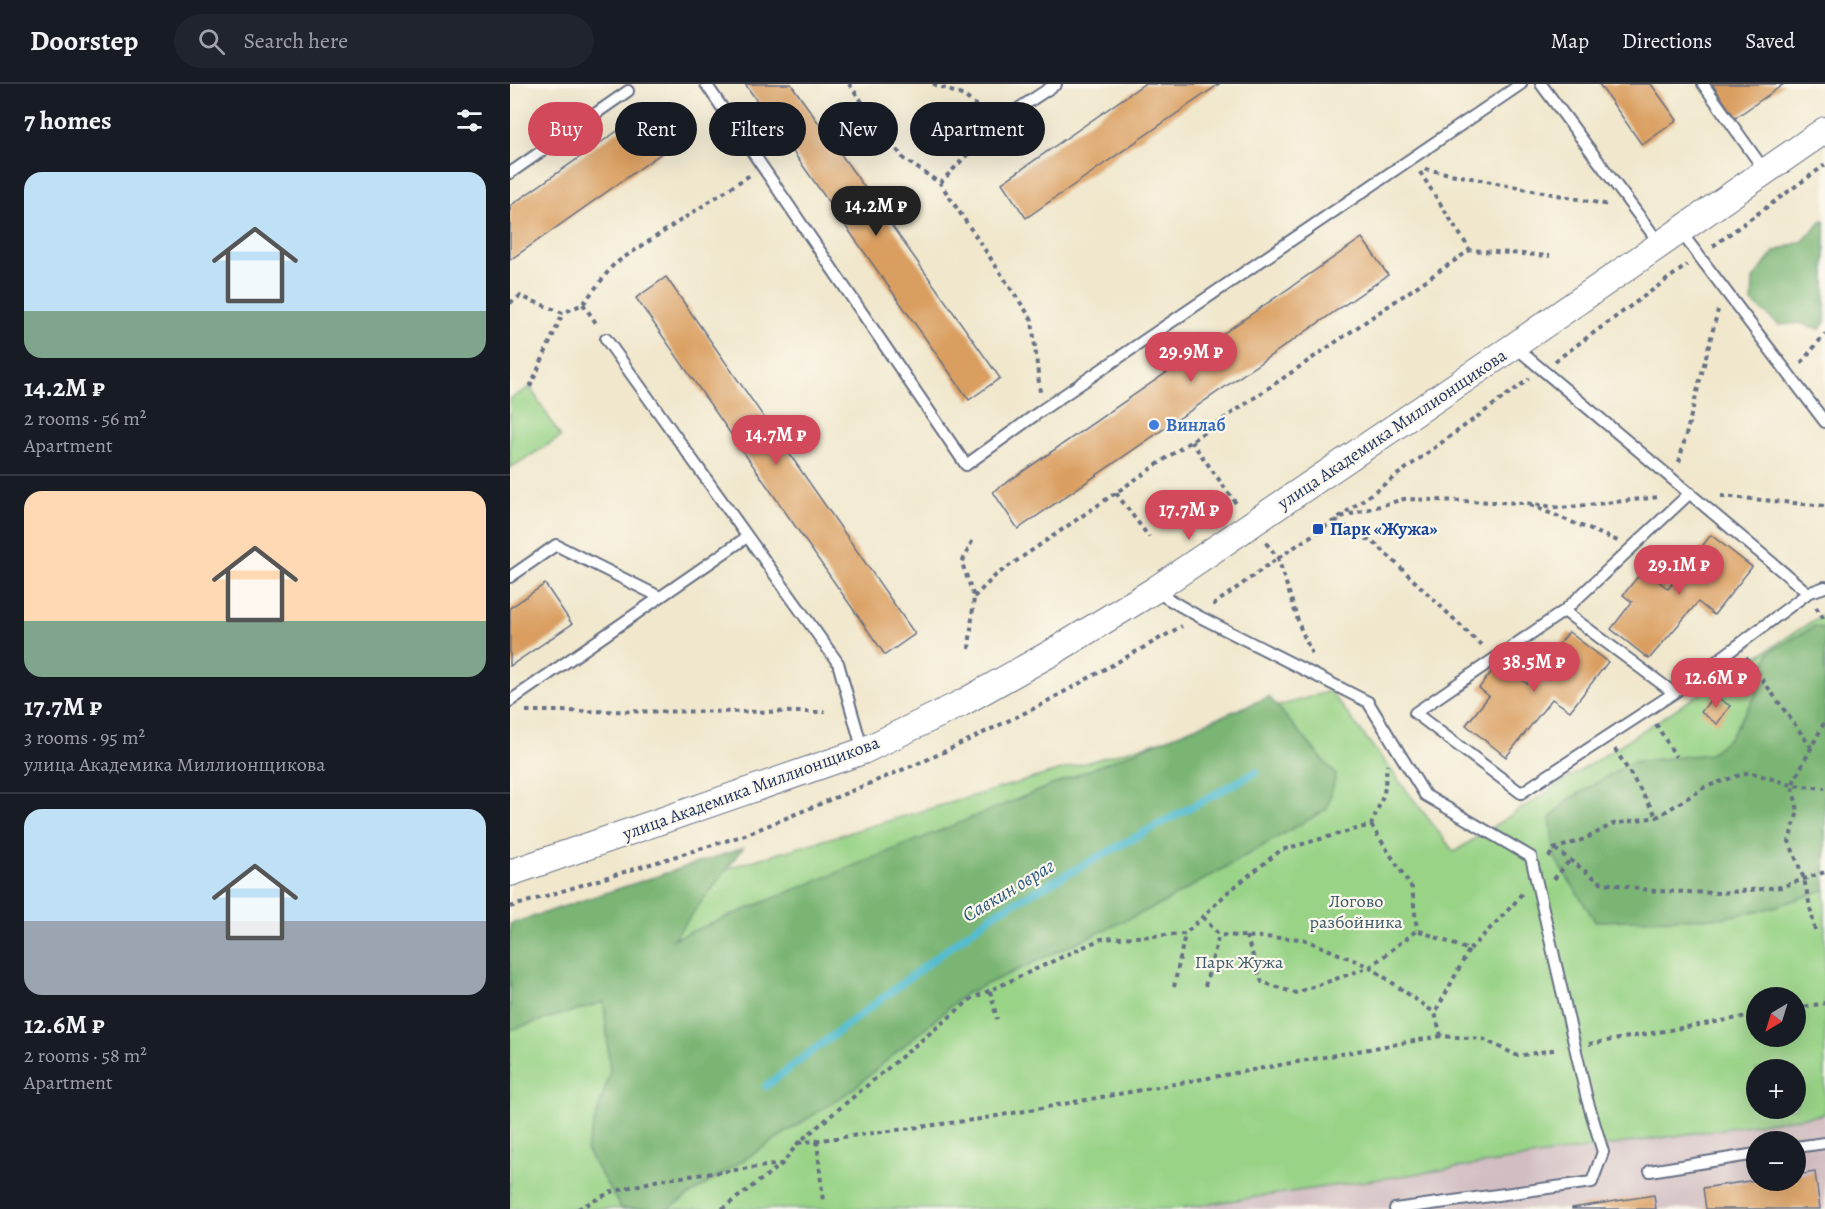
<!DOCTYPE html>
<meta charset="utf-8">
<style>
:root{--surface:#171b24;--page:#20242c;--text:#f1f3f6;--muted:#9ea1a6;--line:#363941;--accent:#d1495b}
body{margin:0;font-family:Alegreya,serif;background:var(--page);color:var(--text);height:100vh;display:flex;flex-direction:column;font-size:22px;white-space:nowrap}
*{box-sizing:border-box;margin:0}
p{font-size:20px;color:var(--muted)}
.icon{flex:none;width:33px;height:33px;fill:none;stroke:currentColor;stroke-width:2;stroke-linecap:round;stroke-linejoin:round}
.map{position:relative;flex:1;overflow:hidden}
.sheet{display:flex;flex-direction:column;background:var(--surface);width:510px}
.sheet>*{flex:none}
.guide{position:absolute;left:18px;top:18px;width:570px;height:54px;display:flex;gap:12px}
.needle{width:39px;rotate:218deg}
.fabs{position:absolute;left:1236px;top:903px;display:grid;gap:12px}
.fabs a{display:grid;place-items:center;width:60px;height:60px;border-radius:50%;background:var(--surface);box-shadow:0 6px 24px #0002;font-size:30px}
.price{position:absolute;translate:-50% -51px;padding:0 14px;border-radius:21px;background:var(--accent);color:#fff;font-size:20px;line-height:39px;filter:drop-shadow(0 2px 3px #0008)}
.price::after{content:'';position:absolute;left:50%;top:36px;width:18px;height:14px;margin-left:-9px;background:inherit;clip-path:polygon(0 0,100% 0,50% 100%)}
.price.current{background:#222;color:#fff}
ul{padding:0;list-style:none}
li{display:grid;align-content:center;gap:12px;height:318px;padding:0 24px}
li+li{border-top:2px solid var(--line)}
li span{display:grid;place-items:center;height:186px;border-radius:18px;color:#555}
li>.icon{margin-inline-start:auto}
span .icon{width:108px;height:108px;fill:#fffc;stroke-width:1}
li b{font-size:26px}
h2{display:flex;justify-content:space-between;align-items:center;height:72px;padding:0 24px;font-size:26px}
.pill{padding:0 21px;border-radius:27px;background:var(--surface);box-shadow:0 6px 24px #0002;font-size:21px;line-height:54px}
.pill.current{background:var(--accent);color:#fff}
header{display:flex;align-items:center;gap:36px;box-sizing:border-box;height:84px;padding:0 30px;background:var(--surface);border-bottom:2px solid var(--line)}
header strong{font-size:28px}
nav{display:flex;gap:33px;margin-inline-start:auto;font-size:21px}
.search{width:420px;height:54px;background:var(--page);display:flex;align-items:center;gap:15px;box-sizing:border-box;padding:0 21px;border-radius:33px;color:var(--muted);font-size:22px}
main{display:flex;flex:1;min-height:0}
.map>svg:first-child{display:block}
.industrial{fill:#d2bec2;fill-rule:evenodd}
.green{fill:#98d386;stroke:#5a8172;stroke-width:1.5;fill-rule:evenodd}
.forest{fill:#7ab573;stroke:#4a7268;stroke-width:1.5}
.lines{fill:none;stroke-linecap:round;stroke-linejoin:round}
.stream{stroke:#52bccf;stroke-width:8}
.building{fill:#da9f60}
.service-casing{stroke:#666f84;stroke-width:14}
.tertiary-casing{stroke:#666f84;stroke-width:28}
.path{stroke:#666f84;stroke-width:4;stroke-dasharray:4.5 4.5;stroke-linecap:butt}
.service{stroke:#fff;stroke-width:10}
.tertiary{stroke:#fff;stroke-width:26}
.shop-dot{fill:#3f7fe0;stroke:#fbf7ec;stroke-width:2}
.transit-dot{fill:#1a4fb4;stroke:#fbf7ec;stroke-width:2}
.labels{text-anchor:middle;stroke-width:4.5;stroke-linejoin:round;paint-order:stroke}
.shop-label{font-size:18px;font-weight:bold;fill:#366cbe;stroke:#fbf7ec;text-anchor:start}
.street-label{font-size:18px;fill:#1b2f5e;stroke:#fbf7ec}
.transit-label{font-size:18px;font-weight:bold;fill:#164399;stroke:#fbf7ec;text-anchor:start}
.park-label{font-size:18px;fill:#3a5868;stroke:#fbf7ec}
.water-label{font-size:20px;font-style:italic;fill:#2c5980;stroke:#fbf7ec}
</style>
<header>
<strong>Doorstep</strong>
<div class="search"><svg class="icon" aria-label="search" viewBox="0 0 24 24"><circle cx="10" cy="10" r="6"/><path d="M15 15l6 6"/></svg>Search here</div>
<nav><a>Map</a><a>Directions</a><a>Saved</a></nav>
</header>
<main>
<section class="sheet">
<h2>7 homes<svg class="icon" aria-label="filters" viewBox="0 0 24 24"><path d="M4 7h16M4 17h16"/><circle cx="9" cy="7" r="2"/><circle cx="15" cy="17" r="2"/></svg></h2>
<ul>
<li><span style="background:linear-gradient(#bfe0f5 75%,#7fa58c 0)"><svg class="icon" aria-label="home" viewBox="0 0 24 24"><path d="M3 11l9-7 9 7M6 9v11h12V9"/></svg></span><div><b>14.2M ₽</b><p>2 rooms · 56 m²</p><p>Apartment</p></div></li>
<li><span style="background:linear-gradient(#ffd9b3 70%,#7fa58c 0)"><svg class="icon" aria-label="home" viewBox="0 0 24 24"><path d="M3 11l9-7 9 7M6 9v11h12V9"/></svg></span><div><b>17.7M ₽</b><p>3 rooms · 95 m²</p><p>улица Академика Миллионщикова</p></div></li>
<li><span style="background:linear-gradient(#bfe0f5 60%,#9aa5b1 0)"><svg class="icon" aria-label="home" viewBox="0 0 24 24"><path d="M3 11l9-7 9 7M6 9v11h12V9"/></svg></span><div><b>12.6M ₽</b><p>2 rooms · 58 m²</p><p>Apartment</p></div></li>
</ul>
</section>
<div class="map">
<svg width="1315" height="1125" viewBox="0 0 1315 1125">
<rect width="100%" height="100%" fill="#fbf7ec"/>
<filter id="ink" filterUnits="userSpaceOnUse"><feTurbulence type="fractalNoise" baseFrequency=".0167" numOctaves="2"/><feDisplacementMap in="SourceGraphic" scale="12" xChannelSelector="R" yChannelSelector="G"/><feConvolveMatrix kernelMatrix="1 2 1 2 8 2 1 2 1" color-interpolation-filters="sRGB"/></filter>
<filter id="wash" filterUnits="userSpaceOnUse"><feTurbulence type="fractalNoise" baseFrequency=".008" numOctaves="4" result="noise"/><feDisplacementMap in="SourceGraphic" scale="24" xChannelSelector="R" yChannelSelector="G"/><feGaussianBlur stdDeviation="1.35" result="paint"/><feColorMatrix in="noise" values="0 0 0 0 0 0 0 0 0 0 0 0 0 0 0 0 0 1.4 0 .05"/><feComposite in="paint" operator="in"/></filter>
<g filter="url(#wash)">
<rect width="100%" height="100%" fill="#f0e7cc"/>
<path class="industrial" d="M1315 1026V1125H644ZM1246 1058H1286V1096H1246Z"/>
<path class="green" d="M20 303 51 353 0 384V315Z
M1315 529V1030L665 1125H0V848L820 607 944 768ZM1246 914H1286V952H1246ZM1246 986H1286V1024H1246Z"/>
<path class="forest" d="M1313 136 1315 137V237L1310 245 1290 239 1269 241 1242 218 1243 195 1264 168 1293 157Z
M1305 542 1315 545V806L1261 824 1211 834 1085 837 1045 774 1040 734 1058 716 1121 678 1199 670 1219 654 1245 613 1259 568Z
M759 613 826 691 817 725 653 819 455 910 342 1006 158 1125H112L76 1066 100 988 94 918 0 946V840L233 764 163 855Z"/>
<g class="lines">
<path class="stream" d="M256 1002 485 829 746 688"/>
</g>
<g id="blocks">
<path class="building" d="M235 0H281L490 294 459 316Z
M634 0H709L516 134 492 99Z
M1089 0H1141L1167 36 1132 61Z
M1202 0H1274L1225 34Z
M139 25 163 61 0 176V122Z
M852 154 878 191 508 445 483 408Z
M156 193 405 550 375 571 126 214Z
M1201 451 1242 483 1204 531 1188 518 1139 575 1101 545 1122 518 1113 511 1134 485 1158 505Z
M35 500 62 540 0 582V524Z
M1059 548 1098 578 1060 627 1042 615 996 673 956 641 979 612 969 604 989 578 1017 600Z
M1204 611 1220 622 1207 640 1191 628Z
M1305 1088 1310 1125H1196L1193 1104 1246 1096H1286V1091Z
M1144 1111 1146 1125H1062V1124Z"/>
</g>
</g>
<g filter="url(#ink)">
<use href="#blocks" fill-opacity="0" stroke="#666f84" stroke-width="1.5"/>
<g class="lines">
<g class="service-casing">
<path id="service" d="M196 0 456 381 532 326 1011 0
M1031 0 1150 160
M1193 0 1255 87
M488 38 546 0
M0 89 118 7
M1170 147 1315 338
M96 255 328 579 353 667
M1004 262 1298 509
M1180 409 1054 527 905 629 1011 709 1164 609 1298 509 1315 503
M0 493 46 461 150 513
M644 507 688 532 858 618 915 711 1021 773 1077 1015 1093 1068 1082 1098 885 1125
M1054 527 1164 609
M0 617 237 453
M1286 1063 1315 1059
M1140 1087 1246 1070"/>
</g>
<g class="tertiary-casing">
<path id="tertiary" d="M0 789 353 667 452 619 543 568 643 507 1004 262 1315 46"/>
</g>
<path class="path" d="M339 0 394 75 430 99 522 236 530 308
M423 0 454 12 475 28
M915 85 1099 121
M910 88 960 166
M430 99 478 49
M1203 162 1315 81
M0 219 10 212 53 229 73 220 104 180 240 91
M73 220 88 242
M1045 277 1177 181
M1291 279 1315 250
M20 303 53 229
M681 357 728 422
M1169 378 1208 226
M606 409 639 453
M1211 412 1315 422
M1020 421 1108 457
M831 433 894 415 1015 419 1051 424 1150 413
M825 436 867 461 974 564
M756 459 768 474 790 543 802 570
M464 513 486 491 960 166 1040 172
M703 521 768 474 828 434 1019 295
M1306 523 1315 537
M459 565 464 513 452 479 464 453
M1236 573 1301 663
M16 627 315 628
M1146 640 1166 673
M1105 665 1147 733
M861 741 902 804 907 846
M1045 765 1090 798 1144 807 1211 809 1271 803 1315 788
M1039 773 1044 765 1075 755 1103 740 1147 733 1195 703 1239 688 1282 701 1315 704
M1044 795 1060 776
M0 823 235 751 421 674 527 623 672 542
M693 833 709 851 793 855 860 883 907 846 959 866 1003 821 1013 808
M1305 846 1294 795 1279 757 1288 727 1282 701 1315 637
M736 852 752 898 785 909 860 883 925 929
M695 902 709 851
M664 903 675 850
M480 907 487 935
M1286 924 1315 919
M931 952 925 929 959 866
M1079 960 1246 931
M307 1057 313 1118
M288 1059 470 1035 931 952 973 955 1008 972 1048 965
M68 1125 101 1108 149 1096 271 1080
M212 1125 272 1080 288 1059 461 915 591 855 675 850 718 808 771 766 861 741 874 710 877 681"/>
<use href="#service" class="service"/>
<use href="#tertiary" class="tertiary"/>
</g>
</g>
<circle class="shop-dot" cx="644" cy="341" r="6"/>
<rect class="transit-dot" x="802" y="439" width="12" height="12" rx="3"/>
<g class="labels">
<g class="shop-label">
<text x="656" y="347">Винлаб</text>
</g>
<g class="street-label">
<text transform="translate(882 345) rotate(-34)" y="6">улица Академика Миллионщикова</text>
<text transform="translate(241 704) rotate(-20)" y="6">улица Академика Миллионщикова</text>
</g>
<g class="transit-label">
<text x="820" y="451">Парк «Жужа»</text>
</g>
<g class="park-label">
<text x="846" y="823">Логово<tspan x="846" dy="21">разбойника</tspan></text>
<text x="729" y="884">Парк Жужа</text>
</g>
<g class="water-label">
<text transform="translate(498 806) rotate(-31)" y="7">Савкин овраг</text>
</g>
</g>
</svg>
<div class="fabs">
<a><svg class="needle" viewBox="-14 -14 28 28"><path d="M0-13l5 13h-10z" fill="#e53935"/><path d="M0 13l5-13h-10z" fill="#9ea1a6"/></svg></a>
<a>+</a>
<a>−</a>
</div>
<b class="price current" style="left:366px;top:153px">14.2M ₽</b>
<b class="price" style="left:681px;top:299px">29.9M ₽</b>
<b class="price" style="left:266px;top:382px">14.7M ₽</b>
<b class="price" style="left:679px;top:457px">17.7M ₽</b>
<b class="price" style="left:1169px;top:512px">29.1M ₽</b>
<b class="price" style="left:1024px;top:609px">38.5M ₽</b>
<b class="price" style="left:1206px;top:625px">12.6M ₽</b>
<div class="guide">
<a class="pill current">Buy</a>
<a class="pill">Rent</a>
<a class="pill">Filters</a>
<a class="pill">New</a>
<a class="pill">Apartment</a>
</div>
</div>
</main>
